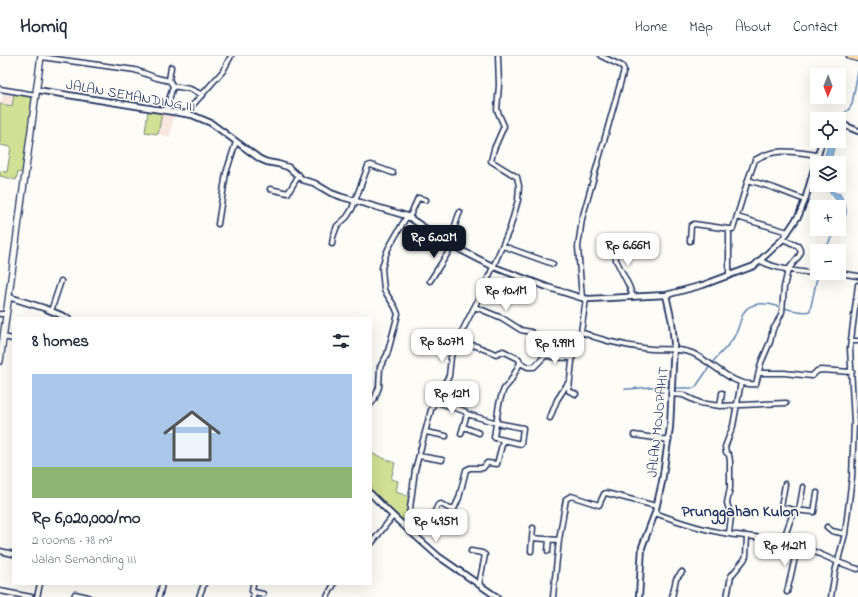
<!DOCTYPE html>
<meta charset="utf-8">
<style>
:root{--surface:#fff;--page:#f6f6f7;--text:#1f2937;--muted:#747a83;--line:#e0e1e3;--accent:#111827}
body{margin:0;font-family:"Indie Flower",sans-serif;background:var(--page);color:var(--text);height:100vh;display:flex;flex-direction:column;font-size:15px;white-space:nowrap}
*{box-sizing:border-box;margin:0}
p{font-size:13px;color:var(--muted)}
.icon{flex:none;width:22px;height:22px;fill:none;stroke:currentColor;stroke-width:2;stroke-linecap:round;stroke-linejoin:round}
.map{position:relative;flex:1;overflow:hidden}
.drawer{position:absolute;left:12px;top:261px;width:360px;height:268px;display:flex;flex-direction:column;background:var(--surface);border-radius:0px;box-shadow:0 4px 16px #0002}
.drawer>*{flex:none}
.needle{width:26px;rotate:181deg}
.buttons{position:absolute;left:810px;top:12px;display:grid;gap:8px}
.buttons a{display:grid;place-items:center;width:36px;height:36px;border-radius:0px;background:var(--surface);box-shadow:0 4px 16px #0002;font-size:20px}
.price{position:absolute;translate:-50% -34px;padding:0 9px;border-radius:8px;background:#fff;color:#222;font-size:13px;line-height:26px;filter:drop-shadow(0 1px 2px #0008)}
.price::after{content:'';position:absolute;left:50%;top:24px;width:12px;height:9px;margin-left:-6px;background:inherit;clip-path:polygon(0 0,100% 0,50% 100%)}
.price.active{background:var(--accent);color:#fff}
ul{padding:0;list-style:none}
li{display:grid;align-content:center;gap:8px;height:212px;padding:0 20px}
li span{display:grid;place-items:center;height:124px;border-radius:0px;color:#555}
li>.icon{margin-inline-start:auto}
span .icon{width:72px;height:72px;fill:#fffc;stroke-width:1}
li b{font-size:17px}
h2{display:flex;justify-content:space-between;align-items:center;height:48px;padding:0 20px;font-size:17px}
header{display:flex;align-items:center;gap:24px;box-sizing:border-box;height:56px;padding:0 20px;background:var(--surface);border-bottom:1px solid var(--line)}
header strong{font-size:19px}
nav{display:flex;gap:22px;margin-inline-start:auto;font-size:14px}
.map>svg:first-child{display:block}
.built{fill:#f8e6df}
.green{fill:#d1e094;stroke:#768879}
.water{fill:#8ebde9;stroke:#6084b1}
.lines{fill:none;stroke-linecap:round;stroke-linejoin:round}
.stream{stroke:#6084b1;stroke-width:1.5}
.minor-casing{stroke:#1b2f5e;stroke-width:7}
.tertiary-casing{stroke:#1b2f5e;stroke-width:8}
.secondary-casing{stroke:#1b2f5e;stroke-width:8}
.trunk-casing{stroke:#1b2f5e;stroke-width:9}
.minor{stroke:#fdfcf7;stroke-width:4}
.tertiary{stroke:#fdfcf7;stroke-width:4.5}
.secondary{stroke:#fdfcf7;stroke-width:5.5}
.trunk{stroke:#fbddab;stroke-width:6}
.labels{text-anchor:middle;stroke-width:3;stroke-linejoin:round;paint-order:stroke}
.street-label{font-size:14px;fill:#1b2f5e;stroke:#fdfcf7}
.quarter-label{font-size:16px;font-weight:bold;fill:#1b2f5e;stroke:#fdfcf7}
</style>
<header>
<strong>Homiq</strong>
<nav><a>Home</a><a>Map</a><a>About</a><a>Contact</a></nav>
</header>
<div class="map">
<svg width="858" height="541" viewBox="0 0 858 541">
<rect width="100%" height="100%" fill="#fdfcf7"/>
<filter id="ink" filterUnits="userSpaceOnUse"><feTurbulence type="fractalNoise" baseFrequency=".025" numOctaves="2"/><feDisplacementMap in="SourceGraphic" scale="8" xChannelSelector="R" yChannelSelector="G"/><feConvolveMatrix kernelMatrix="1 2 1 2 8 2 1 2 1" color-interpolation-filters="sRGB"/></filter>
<g filter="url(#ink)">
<path class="built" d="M3 36 14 38 12 50 0 48Z
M162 57 174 59 170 81 158 78Z"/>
<path class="green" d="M14 38 35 42 24 117 18 116 16 124 0 120V115L7 116 11 91 0 89V48L12 50Z
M148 55 162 57 158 78 145 76Z
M371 397 395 407 391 423 398 425 396 436 410 441 408 460 405 463H402L371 435Z"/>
<path class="water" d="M829 85H836L830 107H823Z
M824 129H828L835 137 840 138C846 149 851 159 839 169L843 152Z"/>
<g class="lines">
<path class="stream" d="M838 63 849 53 852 48 858 15
M824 195 836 173
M712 307C719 298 728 291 734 281 743 267 738 251 758 248 765 247 770 248 777 250 786 252 801 258 810 255L818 217
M674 332H695L710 310
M625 333C640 333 654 329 670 331"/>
<g class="minor-casing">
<path id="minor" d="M41 1 135 14 157 22 170 25
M171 11 169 24 173 30 190 33 203 39
M0 33 36 39
M166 55 173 30
M185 58 223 15 231 0
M748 124 755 104C774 91 797 96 817 99
M270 133 288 137 299 119
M737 161 788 176
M409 162 418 142 426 144
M218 168 226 117 236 86
M614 183 616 204 629 230 633 241
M690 185 691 170 694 168 729 173H733L748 124 774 132 805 144
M332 188 333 181 337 170 347 161 352 153 368 110 371 109 393 117
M449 188C454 177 455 166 460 156
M503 190 553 208
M761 205C772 212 804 217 817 217
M839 217 858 220
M729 220V173
M430 225 453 189
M582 242 578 191 582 163 624 14 622 10 601 0
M475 251 502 262 521 274 531 276
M51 255 61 225
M0 258H6
M581 276 586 243
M3 281 13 283
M851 285H858
M457 286 476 290 496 298 503 295 519 303 520 307
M546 299C551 303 564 301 572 302
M759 317H784L812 320 817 315 821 314 852 316
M576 338 569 335V333L574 287 581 276C600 284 622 289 643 292 659 295 677 291 692 297 713 306 732 331 756 328L761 307 770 286 773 273 776 269 782 256 784 231 788 214 799 200 801 196 798 190 783 183
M671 338 683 339 700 347 720 350 786 347
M434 345 464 355 467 358 461 378
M371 348 374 344 379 331 380 311 387 299 398 258 395 251 384 234 382 212 385 201 388 193 407 160
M720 350 722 337
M467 358 497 367 523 372 521 388 495 382 494 381 499 348 502 338 504 333 510 326 520 307 528 311H534L546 299 550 290
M550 362 557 344 568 327
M464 371 479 377
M426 376 446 380
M634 379 669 384
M419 400 442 404
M785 428 781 451 794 454
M799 454 803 431
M655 457C679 466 703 474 729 478 747 481 766 481 784 485 810 491 832 506 858 513
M405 470 409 460 415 414 431 354 438 337 449 320 451 301 455 289 483 234 510 172 518 144 519 130 517 121 491 105 494 93 504 70 497 54 499 29 498 0
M827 471 832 475 845 478
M533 472 532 482 559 484
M729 478 731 460 727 447 730 432V405L729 399 726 396 725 391 733 370 741 326
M416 480 432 461 438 449 441 448 450 453H454L459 442 466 414 470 412H483L487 407 497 408 503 385
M783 485 794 454 814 456 817 437
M371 488 393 460
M0 495 13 498
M471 495 482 497 485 499 479 529
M531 495 532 482
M548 495 549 483
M0 535 31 541
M254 536 263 538
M787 536 798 489
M37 541 40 528
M74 541 75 538 88 541
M159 541 162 528
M199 541 204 528
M253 541 254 536 252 535 253 528
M327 541 334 528
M553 541 559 484 566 443 571 440 599 449 604 438 606 437 656 450
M672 541 676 523 682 516
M727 541 731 520 744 504 746 500 747 480
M831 541 835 516 845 478 852 421 854 367 850 292 858 229"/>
</g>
<g class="tertiary-casing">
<path id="tertiary" d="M37 34 192 59 211 67 260 103 267 106 278 108 288 111 303 124 314 127 331 137 342 141 407 160 449 188 494 211 547 231 582 242 589 243 666 239 703 229 754 210 783 183 799 159 805 144 822 85
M839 67 858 75
M9 241 44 252 68 262
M371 438 393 460 438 500 497 541
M639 541 642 491 655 457 662 426 670 371 674 287 672 266 666 239"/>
</g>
<g class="secondary-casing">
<path id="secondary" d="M0 305 41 0"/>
</g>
<g class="trunk-casing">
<path id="trunk" d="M850 0 858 2"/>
</g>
<use href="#minor" class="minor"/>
<use href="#tertiary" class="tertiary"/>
<use href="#secondary" class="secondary"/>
<use href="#trunk" class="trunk"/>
</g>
</g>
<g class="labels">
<g class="street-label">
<text transform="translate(131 39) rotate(10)" y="5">JALAN SEMANDING III</text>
<text transform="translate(657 366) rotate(-84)" y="5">JALAN MOJOPAHIT</text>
</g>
<g class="quarter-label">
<text x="740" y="460">Prunggahan Kulon</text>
</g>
</g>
</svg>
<div class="buttons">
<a><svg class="needle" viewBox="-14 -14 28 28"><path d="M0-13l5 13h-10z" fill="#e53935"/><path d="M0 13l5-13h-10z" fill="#747a83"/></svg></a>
<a><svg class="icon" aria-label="locate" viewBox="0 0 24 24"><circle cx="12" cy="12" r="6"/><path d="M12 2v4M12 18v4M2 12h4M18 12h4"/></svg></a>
<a><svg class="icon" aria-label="layers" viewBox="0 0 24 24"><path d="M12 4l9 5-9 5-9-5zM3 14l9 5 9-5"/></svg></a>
<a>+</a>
<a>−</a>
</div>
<b class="price active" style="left:434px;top:203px">Rp 6.02M</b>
<b class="price" style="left:628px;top:211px">Rp 6.66M</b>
<b class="price" style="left:506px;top:256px">Rp 10.1M</b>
<b class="price" style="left:442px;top:307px">Rp 8.07M</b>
<b class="price" style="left:555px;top:309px">Rp 9.99M</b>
<b class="price" style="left:452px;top:359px">Rp 12M</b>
<b class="price" style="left:436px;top:487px">Rp 4.95M</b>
<b class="price" style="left:785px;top:511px">Rp 11.2M</b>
<section class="drawer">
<h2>8 homes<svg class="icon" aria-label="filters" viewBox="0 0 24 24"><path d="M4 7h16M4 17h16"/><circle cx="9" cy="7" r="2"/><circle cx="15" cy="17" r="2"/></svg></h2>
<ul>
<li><span style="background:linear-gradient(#a9c7e8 75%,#8fb573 0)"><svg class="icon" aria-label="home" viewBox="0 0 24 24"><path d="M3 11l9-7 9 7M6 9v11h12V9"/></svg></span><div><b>Rp 6,020,000/mo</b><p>2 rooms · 78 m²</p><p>Jalan Semanding III</p></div></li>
</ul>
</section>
</div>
